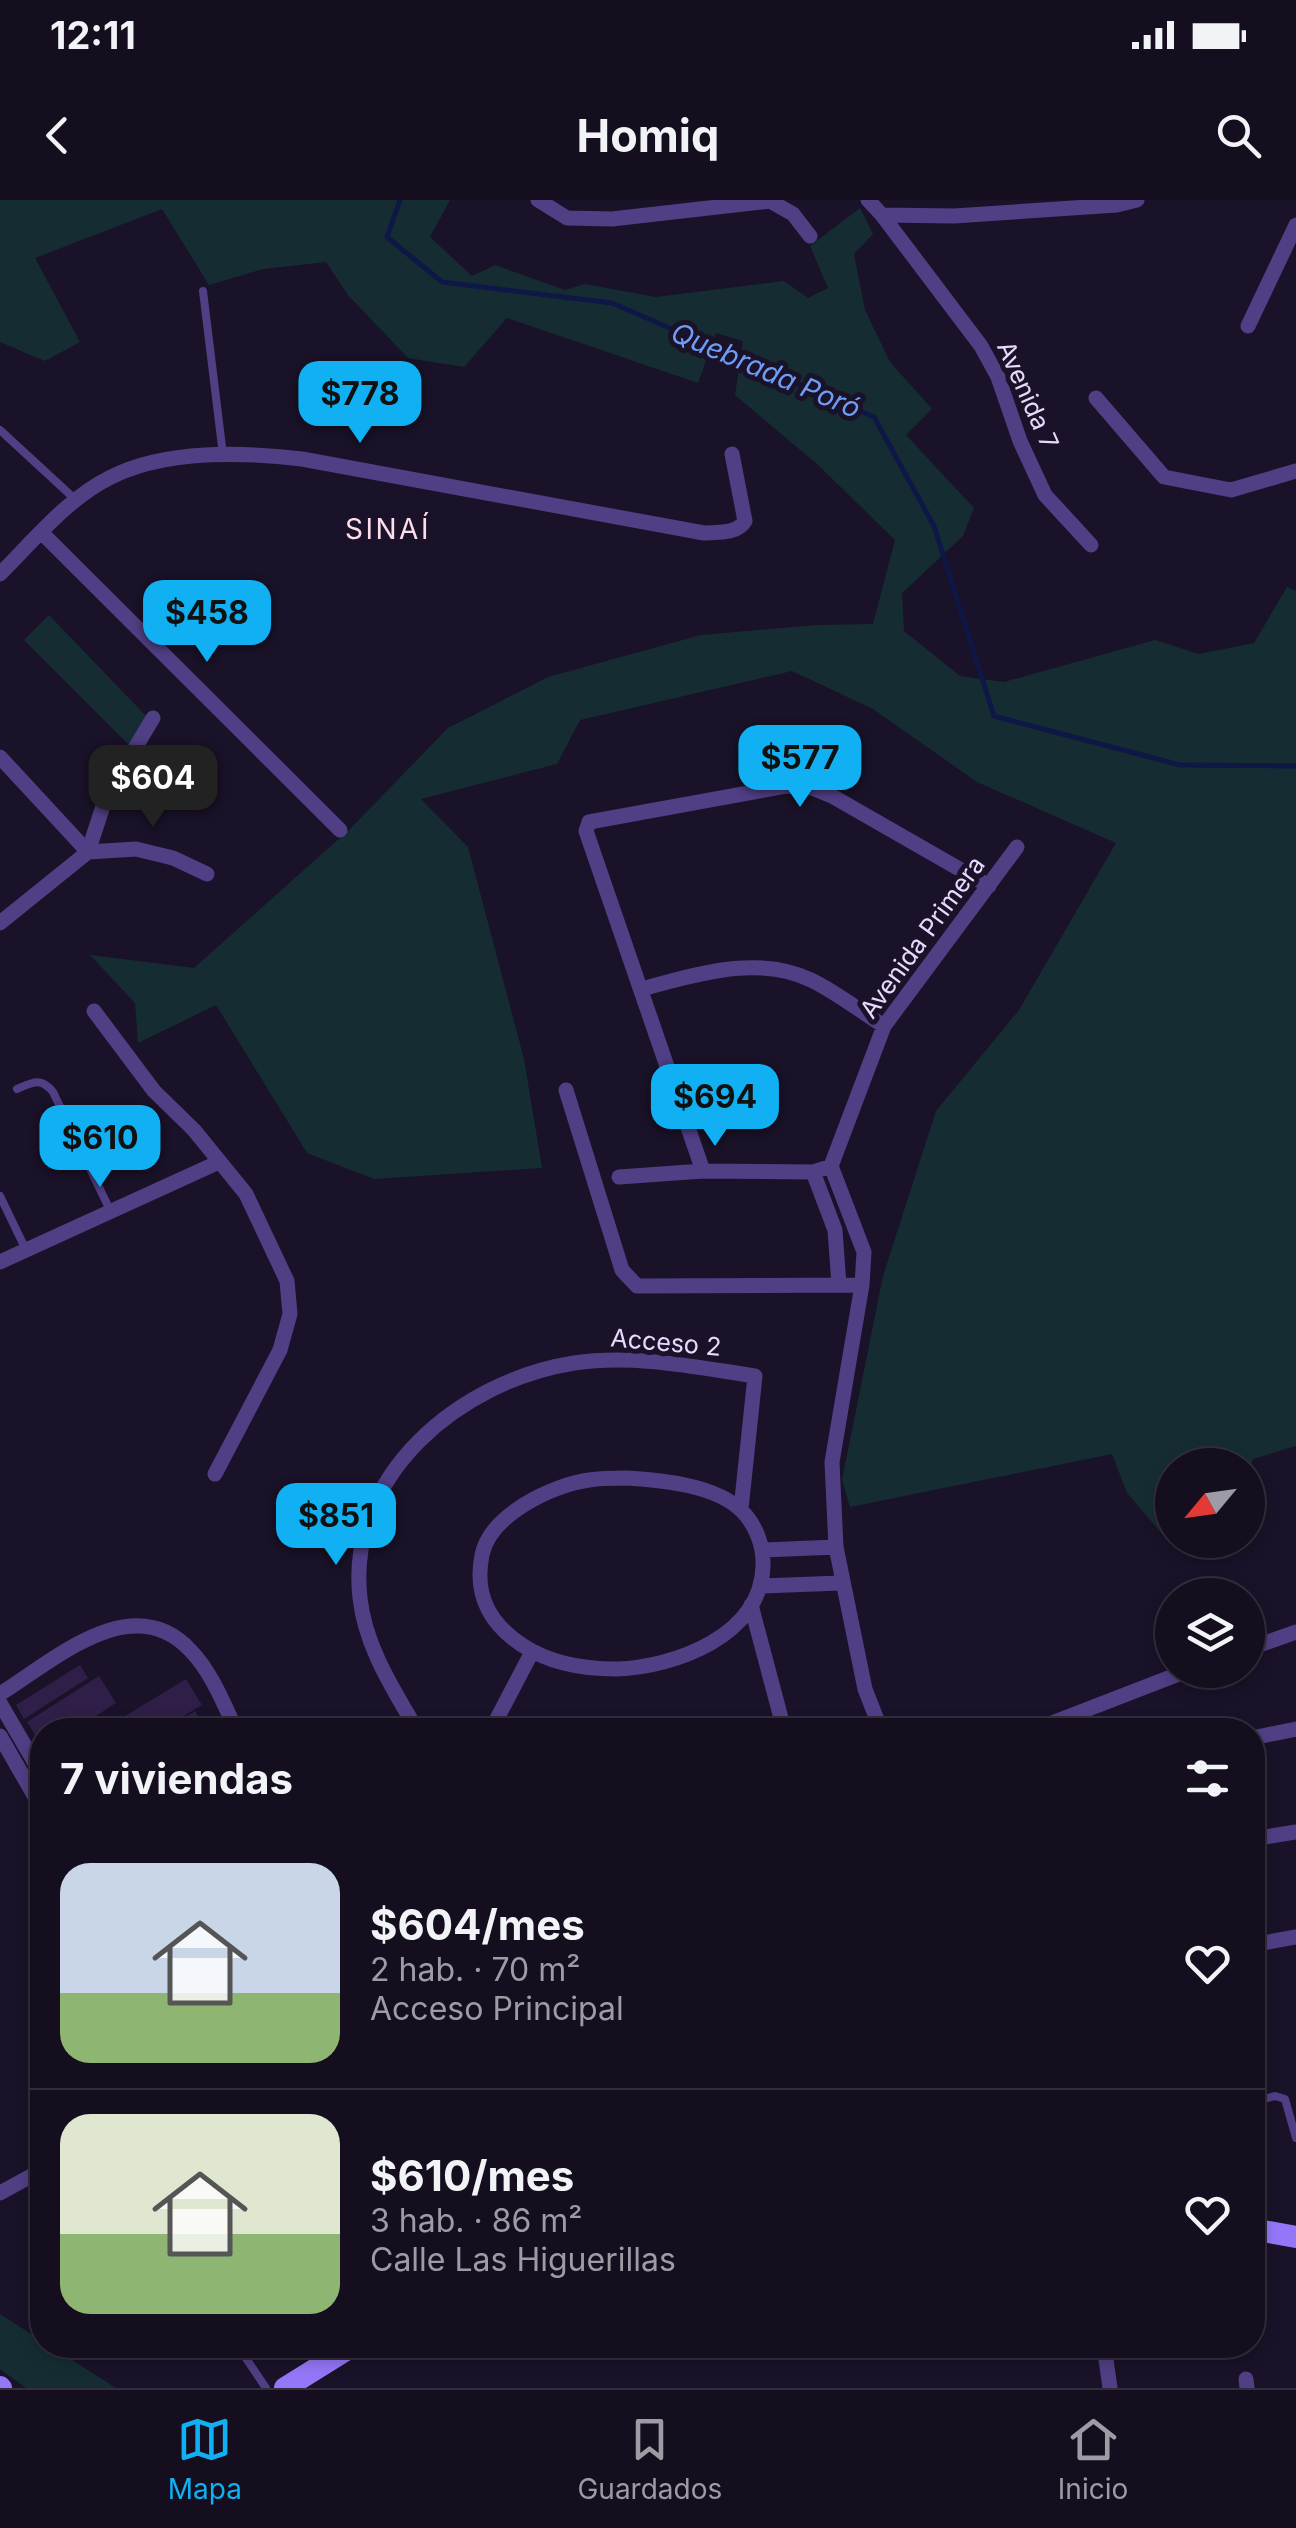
<!DOCTYPE html>
<html lang="es">
<meta charset="utf-8">
<style>
:root{--surface:#140e1e;--page:#211c2b;--text:#f1f3f6;--muted:#9d9ca4;--line:#332e3c;--accent:#11b0f3}
body{margin:0;font-family:Inter,sans-serif;background:var(--page);color:var(--text);height:100vh;display:flex;flex-direction:column;font-size:38px;white-space:nowrap}
*{box-sizing:border-box;margin:0}
p{font-size:32px;color:var(--muted)}
.icon{flex:none;width:55px;height:55px;fill:none;stroke:currentColor;stroke-width:2;stroke-linecap:round;stroke-linejoin:round}
.map{position:relative;flex:1;overflow:hidden}
.drawer{position:absolute;left:30px;top:1518px;width:1235px;height:640px;display:flex;flex-direction:column;background:var(--surface);border-radius:40px;box-shadow:0 5px 15px #0003,0 0 0 2px var(--line)}
.drawer>*{flex:none}
.needle{width:65px;rotate:241deg}
.buttons{position:absolute;left:1155px;top:1248px;display:grid;gap:20px}
.buttons a{display:grid;place-items:center;width:110px;height:110px;border-radius:50%;background:var(--surface);box-shadow:0 5px 15px #0003,0 0 0 2px var(--line);font-size:50px}
.price{position:absolute;translate:-50% -85px;padding:0 22px;border-radius:20px;background:var(--accent);color:#111;font-size:32px;line-height:65px;filter:drop-shadow(0 2px 5px #0008)}
.price::after{content:'';position:absolute;left:50%;top:60px;width:30px;height:22px;margin-left:-15px;background:inherit;clip-path:polygon(0 0,100% 0,50% 100%)}
.price.selected{background:#222;color:#fff}
ul{padding:0;list-style:none}
li{display:flex;align-items:center;gap:30px;height:250px;padding:0 30px}
li+li{border-top:2px solid var(--line)}
li span{display:grid;place-items:center;flex:none;width:280px;height:200px;border-radius:30px;color:#555}
li>.icon{margin-inline-start:auto}
span .icon{width:120px;height:120px;fill:#fffc;stroke-width:1}
li b{font-size:42px}
h2{display:flex;justify-content:space-between;align-items:center;height:120px;padding:0 30px;font-size:42px}
.status{display:flex;justify-content:space-between;align-items:center;height:70px;padding:0 50px;background:var(--surface);direction:ltr}
.status svg{height:28px;fill:currentColor}
header{display:flex;justify-content:space-between;align-items:center;height:130px;padding:0 30px;background:var(--surface);font-size:45px;font-weight:700}
.menu{display:flex;justify-content:space-around;align-items:center;height:140px;border-top:2px solid var(--line);background:var(--surface);font-size:28px;color:var(--muted)}
.menu a{display:grid;justify-items:center;gap:5px}
.menu .selected{color:var(--accent)}
.map>svg:first-child{display:block}
.green{fill:#152d32}
.lines{fill:none;stroke-linecap:round;stroke-linejoin:round}
.stream{stroke:#0e1745;stroke-width:5}
.building{fill:#2f1f48}
.lane{stroke:#503f85;stroke-width:8}
.street{stroke:#503f85;stroke-width:15}
.secondary{stroke:#9477f8;stroke-width:22}
.labels{text-anchor:middle;stroke-width:10;stroke-linejoin:round;paint-order:stroke}
.street-label{font-size:25px;fill:#e6dbfd;stroke:#1a1228}
.water-label{font-size:28px;font-style:italic;fill:#6e9df8;stroke:#1a1228}
.neighbourhood-label{font-size:28px;letter-spacing:2.5px;fill:#fdddeb;stroke:#1a1228}
</style>
<div class="status"><b>12:11</b><svg viewBox="0 0 49 12"><path d="M0 12V9h3v3zM5 12V6h3v6zM10 12V3h3v9zM15 12V0h3v12zM26 1h20v11H26zM47 4h2v5h-2z"/></svg></div>
<header><svg class="icon" aria-label="back" viewBox="0 0 24 24"><path d="M15 5l-7 7 7 7"/></svg>Homiq<svg class="icon" aria-label="search" viewBox="0 0 24 24"><circle cx="10" cy="10" r="6"/><path d="M15 15l6 6"/></svg></header>
<div class="map">
<svg width="1296" height="2188" viewBox="0 0 1296 2188">
<rect width="100%" height="100%" fill="#1a1228"/>
<path class="green" d="M0 0H450L430 37 472 76 495 65 565 90 585 84 656 97 784 81 808 98 828 88 810 46 860 8 873 34 854 54 865 110 890 162 932 209 906 235 974 308 963 336 902 393 904 431 960 476 1004 482 1155 440 1199 454 1254 443 1287 387 1296 391V1246L1253 1259 1248 1273V1265H1172V1334H1162L1127 1293 1112 1254 850 1307 842 1280 883 1076 936 911 1019 810 1116 643 977 582 873 509 792 471 580 520 557 564 421 599 468 647 524 859 542 968 374 979 307 953 216 805 138 843 135 803 90 755 194 768 350 629 448 528 548 477 701 435 817 425 873 424 895 340 817 264 735 195 743 141 716 133 698 183 507 118 464 167 408 158 348 95 326 62 263 69 209 85 162 9 35 58 80 142 45 161 0 142Z
M49 415 147 517 129 545 24 440Z
M0 2114 42 2141V2145H49L116 2188H26L0 2169Z"/>
<g class="lines">
<path class="stream" d="M400 0 387 37 442 82 612 103 874 217 934 326 994 516 1180 565 1296 566"/>
</g>
<path class="building" d="M80 1465 88 1478 24 1519 16 1505Z
M99 1476 116 1503 74 1530H42V1546L27 1522Z
M186 1479 202 1505 160 1530H130L122 1518Z
M195 1511 207 1530H165Z"/>
<g class="lines">
<path class="lane" d="M203 91 223 255
M0 230 77 301
M17 889C33 882 41 877 53 892L110 1010
M0 996 26 1050
M1252 1902 1275 1896 1285 1899 1296 1938
M237 2145 266 2188"/>
<path class="street" d="M538 0 567 18 612 19 770 1 793 14 810 36
M868 0 882 15 954 16 1117 5 1137 0
M882 15 981 146 998 177 1020 241 1045 295 1091 345
M1248 126 1296 25
M1096 198 1164 277 1231 290 1296 271
M41 332 340 630
M0 374C33 341 68 298 111 277 166 249 242 252 302 259L704 333C718 332 737 334 745 321L732 254
M0 557 88 652
M88 652 106 597 153 518
M0 723 88 652 136 649 173 658 207 674
M641 789C695 775 758 754 811 780 836 792 860 811 884 826
M94 811 154 891 194 930 246 994 287 1081 290 1114 280 1150 215 1274
M566 890 622 1070 637 1086 862 1085
M703 971 586 631 589 622 786 586 812 588 832 596 989 686
M813 972 835 1030 839 1085
M619 977 703 971 813 972 831 966
M0 1062 219 962
M627 1278C661 1280 716 1285 742 1311 756 1325 764 1347 763 1366 761 1436 675 1467 616 1469 583 1469 549 1463 522 1445 489 1423 474 1395 482 1355 490 1315 552 1285 589 1280 601 1278 614 1278 627 1278Z
M764 1350 836 1347
M762 1386 841 1383
M751 1405 781 1518V1530
M1248 1449 1296 1432
M0 1494C53 1461 132 1388 190 1450 211 1471 224 1504 236 1530
M0 1503 42 1575
M417 1530C393 1489 365 1446 360 1398 346 1275 460 1181 574 1163 634 1154 695 1167 755 1176L741 1309
M491 1530 532 1452
M881 1530 865 1489 836 1347 832 1262 862 1085 864 1052 831 966 884 826 1017 647
M1034 1530 1189 1470
M0 1536 42 1609
M1252 1538 1296 1529
M1252 1639 1296 1632
M1252 1745 1296 1737
M0 1993 42 1970
M1104 2145 1110 2188
M1246 2179 1247 2188"/>
<path class="secondary" d="M1252 2029 1296 2037
M0 2187 1 2188
M285 2188 354 2145"/>
</g>
<g class="labels">
<g class="street-label">
<text transform="translate(1028 195) rotate(66)" y="9">Avenida 7</text>
<text transform="translate(922 737) rotate(-54)" y="9">Avenida Primera</text>
<text transform="translate(666 1142) rotate(5)" y="9">Acceso 2</text>
</g>
<g class="water-label">
<text transform="translate(766 170) rotate(23)" y="10">Quebrada Poró</text>
</g>
<g class="neighbourhood-label">
<text x="388" y="339">SINAÍ</text>
</g>
</g>
</svg>
<div class="buttons">
<a><svg class="needle" viewBox="-14 -14 28 28"><path d="M0-13l5 13h-10z" fill="#e53935"/><path d="M0 13l5-13h-10z" fill="#9d9ca4"/></svg></a>
<a><svg class="icon" aria-label="layers" viewBox="0 0 24 24"><path d="M12 4l9 5-9 5-9-5zM3 14l9 5 9-5"/></svg></a>
</div>
<b class="price" style="left:360px;top:246px">$778</b>
<b class="price" style="left:207px;top:465px">$458</b>
<b class="price" style="left:800px;top:610px">$577</b>
<b class="price selected" style="left:153px;top:630px">$604</b>
<b class="price" style="left:715px;top:949px">$694</b>
<b class="price" style="left:100px;top:990px">$610</b>
<b class="price" style="left:336px;top:1368px">$851</b>
<section class="drawer">
<h2>7 viviendas<svg class="icon" aria-label="filters" viewBox="0 0 24 24"><path d="M4 7h16M4 17h16"/><circle cx="9" cy="7" r="2"/><circle cx="15" cy="17" r="2"/></svg></h2>
<ul>
<li><span style="background:linear-gradient(#c9d6e8 65%,#8fb573 0)"><svg class="icon" aria-label="home" viewBox="0 0 24 24"><path d="M3 11l9-7 9 7M6 9v11h12V9"/></svg></span><div><b>$604/mes</b><p>2 hab. · 70 m²</p><p>Acceso Principal</p></div><svg class="icon" aria-label="heart" viewBox="0 0 24 24"><path d="M12 20l-8-8c-3-5 5-10 8-4 3-6 11-1 8 4z"/></svg></li>
<li><span style="background:linear-gradient(#dfe7d0 60%,#8fb573 0)"><svg class="icon" aria-label="home" viewBox="0 0 24 24"><path d="M3 11l9-7 9 7M6 9v11h12V9"/></svg></span><div><b>$610/mes</b><p>3 hab. · 86 m²</p><p>Calle Las Higuerillas</p></div><svg class="icon" aria-label="heart" viewBox="0 0 24 24"><path d="M12 20l-8-8c-3-5 5-10 8-4 3-6 11-1 8 4z"/></svg></li>
</ul>
</section>
</div>
<nav class="menu">
<a class="selected"><svg class="icon" aria-label="map" viewBox="0 0 24 24"><path d="M3 6l6-2 6 2 6-2v14l-6 2-6-2-6 2zM9 4v14M15 6v14"/></svg>Mapa</a>
<a><svg class="icon" aria-label="saved" viewBox="0 0 24 24"><path d="M7 4h10v16l-5-4-5 4z"/></svg>Guardados</a>
<a><svg class="icon" aria-label="home" viewBox="0 0 24 24"><path d="M3 11l9-7 9 7M6 9v11h12V9"/></svg>Inicio</a>
</nav>
